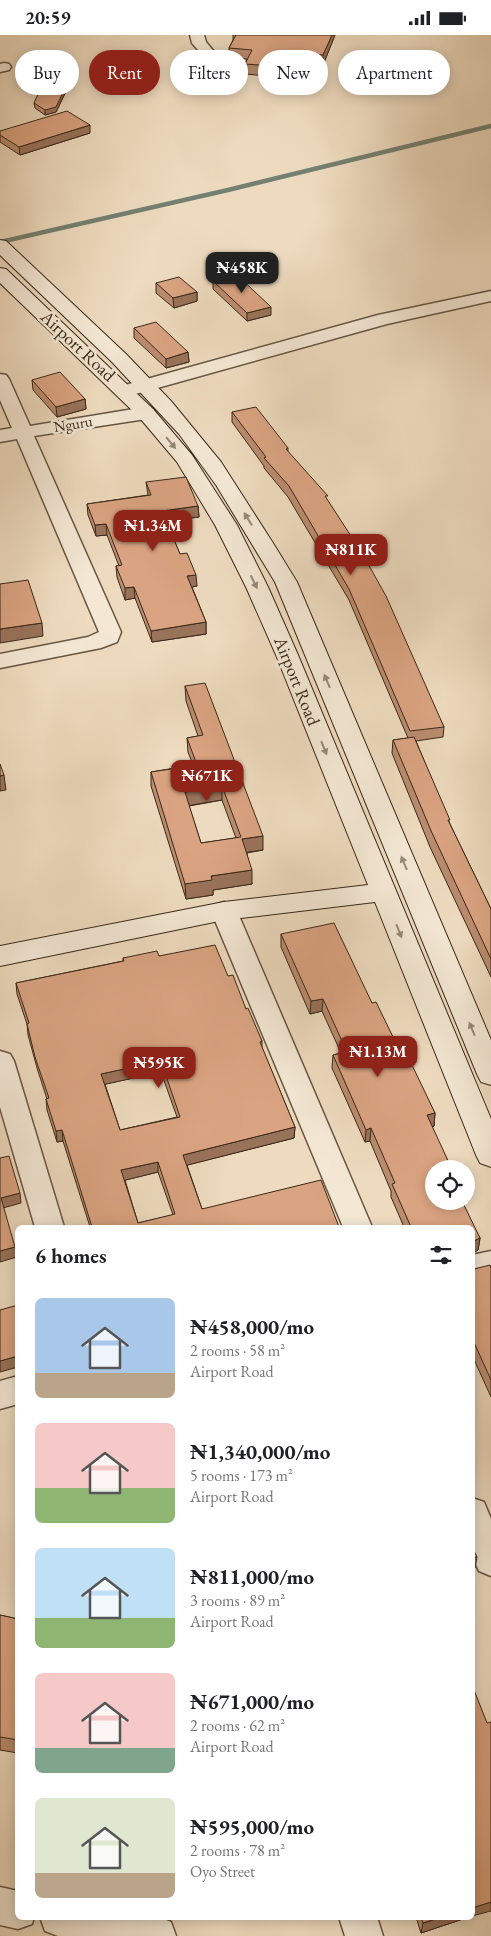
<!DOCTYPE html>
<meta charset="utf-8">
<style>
:root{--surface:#fff;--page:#f2f2f2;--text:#202124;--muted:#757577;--accent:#8f2418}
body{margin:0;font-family:"EB Garamond",serif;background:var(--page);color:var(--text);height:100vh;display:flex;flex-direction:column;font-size:19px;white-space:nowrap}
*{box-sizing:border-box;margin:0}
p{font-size:16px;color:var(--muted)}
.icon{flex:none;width:28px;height:28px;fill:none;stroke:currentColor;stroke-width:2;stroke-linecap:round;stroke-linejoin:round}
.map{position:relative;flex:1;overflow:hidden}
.details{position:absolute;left:15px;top:1190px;width:460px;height:695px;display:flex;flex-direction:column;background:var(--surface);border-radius:8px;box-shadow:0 2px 12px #0003}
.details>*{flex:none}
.hud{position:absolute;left:15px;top:15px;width:461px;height:45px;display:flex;gap:10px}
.tools{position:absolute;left:425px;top:1125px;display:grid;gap:10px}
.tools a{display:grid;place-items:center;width:50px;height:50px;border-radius:50%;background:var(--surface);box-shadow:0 2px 12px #0003;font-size:25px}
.price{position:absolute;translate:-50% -42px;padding:0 11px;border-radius:10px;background:var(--accent);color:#fff;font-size:16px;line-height:32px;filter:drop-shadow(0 1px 2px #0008)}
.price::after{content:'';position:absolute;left:50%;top:30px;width:15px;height:11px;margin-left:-8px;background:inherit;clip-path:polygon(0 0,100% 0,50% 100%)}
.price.on{background:#222;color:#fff}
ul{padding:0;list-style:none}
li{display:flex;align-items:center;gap:15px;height:125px;padding:0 20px}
li span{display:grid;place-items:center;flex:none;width:140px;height:100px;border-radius:8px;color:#555}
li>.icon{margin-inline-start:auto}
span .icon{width:60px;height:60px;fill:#fffc;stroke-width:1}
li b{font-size:21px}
h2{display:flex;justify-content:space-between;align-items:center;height:60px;padding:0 20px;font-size:21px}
.tag{padding:0 18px;border-radius:22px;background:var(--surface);box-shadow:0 2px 12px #0003;font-size:18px;line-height:45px}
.tag.on{background:var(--accent);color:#fff}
.status{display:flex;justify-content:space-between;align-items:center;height:35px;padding:0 25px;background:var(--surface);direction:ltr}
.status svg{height:14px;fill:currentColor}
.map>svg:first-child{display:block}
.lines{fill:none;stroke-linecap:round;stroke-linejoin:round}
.stream{stroke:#738172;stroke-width:4.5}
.minor-casing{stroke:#665642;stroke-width:3}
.secondary-casing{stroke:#392919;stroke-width:2}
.minor{fill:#f4e8d5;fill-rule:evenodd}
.secondary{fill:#f4e8d5;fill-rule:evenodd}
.wall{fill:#bb8c6f;stroke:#392919;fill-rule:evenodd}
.shaded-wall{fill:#99725a;stroke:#392919}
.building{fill:#daa381;stroke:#392919;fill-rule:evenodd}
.oneway{fill:#968877}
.labels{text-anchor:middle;stroke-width:5;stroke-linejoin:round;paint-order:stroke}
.far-street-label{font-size:15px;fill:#392919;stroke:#f4e8d5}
.street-label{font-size:18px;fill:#392919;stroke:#f4e8d5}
</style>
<div class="status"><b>20:59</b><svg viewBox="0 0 49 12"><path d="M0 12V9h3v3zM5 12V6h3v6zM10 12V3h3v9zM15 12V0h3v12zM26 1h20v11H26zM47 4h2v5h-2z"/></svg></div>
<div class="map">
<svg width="491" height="1901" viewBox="0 0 491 1901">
<rect width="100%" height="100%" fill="#eedbbf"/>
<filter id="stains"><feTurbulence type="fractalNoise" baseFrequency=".004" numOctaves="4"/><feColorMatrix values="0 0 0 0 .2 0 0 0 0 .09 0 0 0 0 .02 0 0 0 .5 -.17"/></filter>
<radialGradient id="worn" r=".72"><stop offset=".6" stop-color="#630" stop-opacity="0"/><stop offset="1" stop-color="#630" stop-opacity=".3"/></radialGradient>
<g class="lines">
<path class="stream" d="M0 207 228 155 491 91"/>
<g class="minor-casing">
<path id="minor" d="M190 0H204L206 7 216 19 214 22H204L192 8Z
M4 28 9 29 11 32 9 35 0 37V29Z
M491 256V266L387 289 125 362 118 360 116 356 118 352 378 280Z
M0 339 6 340 9 344 30 391 146 372 153 374 155 378 153 382 146 384 34 401 121 597 117 607 101 613 0 633V619L88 602 99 597 17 404 0 407V395L12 393 0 365Z
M224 867 233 870 237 876 372 1192H343L211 876 215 870Z
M0 1016 10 1019 14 1026 64 1192H35L0 1072Z
M491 1216V1240L472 1245V1220Z
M18 1341V1369L0 1374V1346Z
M472 1463 484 1467 491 1484V1541L479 1536 472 1521Z
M0 1852 18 1856V1882H34L32 1889 18 1894 0 1890Z
M40 1882H159L171 1887 176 1901H58L45 1896Z
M339 1882H377L383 1901H345Z"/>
</g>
<g class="secondary-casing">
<path id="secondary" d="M0 205 6 206 126 319 171 366 221 427 273 508 297 547 491 1005V1050L481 1047 477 1039 275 547 216 450 179 399 112 327 0 220Z
M0 233 6 234 153 374 192 420 237 490 268 552 298 620 491 1084V1132L480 1128 476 1120 375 867 224 885 0 931V911L224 867 368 850 276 620 246 552 215 490 177 427 139 382 0 248Z"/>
</g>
<use href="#minor" class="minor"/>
<use href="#secondary" class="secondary"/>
</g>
<path class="wall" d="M233 0H335L323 30 307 29 300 44 245 39V29L247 24 229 23V13L233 5Z
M70 48 56 77 45 80 35 73 34 68Z
M0 96 90 98 20 120 0 107Z
M213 246 271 280 247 286 213 254Z
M156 248 197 257V266L174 273 156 258Z
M134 293 188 317 189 327 166 333 134 303Z
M32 345 85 364 86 374 57 382 33 355Z
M232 377 288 413V417L328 466 444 692 443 702 416 706 450 789 491 874V942L430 812 392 718 393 705 408 703 349 565 288 462 264 433V431L232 387Z
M146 447 198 471 199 482 166 486 180 519 197 551 192 552 206 587V599L152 607 135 563 125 565 117 542 116 531H119L107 500 96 501 88 480 87 469 148 460Z
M185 651 263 815 247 818 252 849 213 855V860L186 864 151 751V737L193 730 188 717 187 703 198 701 186 666ZM222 765 236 803 201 808 189 771Z
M281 899 372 968 395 1006 435 1078 434 1091 432 1092 434 1134 480 1203 478 1215 472 1192H404L391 1162V1156L370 1106 365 1107 332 1033 333 1020 341 1018 322 976 310 979 281 912Z
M159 921 228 941 246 974 262 1006V1013L295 1092 294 1103 187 1130 202 1174 339 1192H90L63 1106 57 1107 47 1075 46 1064H47L37 1033 28 1000 27 989 17 959 16 948 123 926V923ZM161 1037 177 1082 120 1095 105 1049ZM158 1137 173 1180 138 1188 125 1145Z
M472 1233 474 1234 491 1233V1362L472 1320Z
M0 1580 18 1584V1718L0 1715Z
M416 1882H469L421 1898Z"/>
<path class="shaded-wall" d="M332 0H335L323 30V20Z
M307 19V29L300 44V33Z
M70 43V48L56 77 45 80V75Z
M90 90V98L20 120 19 112Z
M197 257V266L174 273 173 263Z
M271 272V280L247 286V278Z
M188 317 189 327 166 333V324Z
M85 364 86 374 57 382 56 372Z
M198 471 199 482 162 487V476Z
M106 489 107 500 96 501 95 490Z
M196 540 197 551 188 553 187 541Z
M134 552 135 563 125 565V553Z
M206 587V599L152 607 151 596Z
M42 588 43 601 0 608V594Z
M4 740 6 755 0 756V741Z
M222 751V765L186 771 185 757Z
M263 801V815L242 818V804Z
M252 835V849L213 855V860L186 864 185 849 211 841Z
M323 964 322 976 310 979 311 966Z
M161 1026V1037L102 1050 101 1039Z
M435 1078 434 1091 426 1093 427 1080Z
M295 1092 294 1103 184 1131 183 1120Z
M371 1093 370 1106 365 1107 366 1095Z
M62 1095 63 1106 57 1107 56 1096Z
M158 1127V1137L122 1146 121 1135Z
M450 1130V1134H445L446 1131Z
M20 1158 21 1168 3 1173 1 1163Z
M480 1203 478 1215 472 1219V1207Z
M15 1212 17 1222 0 1227V1216Z
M18 1321V1332L0 1337V1326Z
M477 1522 475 1533H472V1523Z
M491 1867V1876L472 1881V1873Z
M442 1882H469L421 1898 423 1888Z"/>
<path class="building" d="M236 0H332L323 20 307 19 300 33 245 29 252 15 229 13Z
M46 41 70 43 56 72 45 75 34 68Z
M67 76 90 90 19 112 0 100V96Z
M237 240 271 272 247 278 213 246Z
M179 242 197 257 173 263 156 248Z
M156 287 188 317 166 324 134 293Z
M60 337 85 364 56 372 32 345Z
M256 372 288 413 286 414 328 461H325L362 518 386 561 444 692 410 696 349 554 289 451 264 423 266 422 232 377Z
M186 442 198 471 162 476 180 519 187 518 196 540 187 541 206 587 151 596 134 552 125 553 116 531 122 530 106 489 95 490 87 469 151 460 146 447Z
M28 545 42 588 0 594V549Z
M205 648 263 801 242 804 252 835 211 841 212 845 185 849 151 737 197 730 187 703 203 700 185 651ZM222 751 241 802 201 808 185 757Z
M414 702 450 785H448L491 874V924L432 798 393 705Z
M0 729 4 740 0 741Z
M334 888 372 968 376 967 395 1006 400 1005 435 1078 427 1080 450 1130 446 1131 447 1134H434V1166H462L480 1203 472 1207V1192H411L392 1149 395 1148 371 1093 366 1095 333 1020 347 1017 323 964 311 966 281 899Z
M215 910 228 941 233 940 246 974 248 973 262 1006 260 1007 295 1092 183 1120 202 1174 321 1145 339 1192H92L62 1095 56 1096 46 1064 49 1063 35 1022 27 989 29 988 16 948 124 926 123 923 157 916 159 921ZM161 1026 180 1082 120 1095 101 1039ZM158 1127 175 1179 138 1188 121 1135Z
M9 1121 20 1158 1 1163 15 1212 0 1216V1123Z
M490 1230 491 1233V1345L472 1303V1233L474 1234Z
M18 1270V1321L0 1326V1275Z
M472 1512 477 1522 472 1523Z
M0 1580 18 1584V1705L0 1702Z
M472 1650 487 1688 491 1687V1867L472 1873Z
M421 1882H442L423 1888Z"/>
<defs><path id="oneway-solid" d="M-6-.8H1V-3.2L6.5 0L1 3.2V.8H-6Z" transform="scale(1.25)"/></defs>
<g class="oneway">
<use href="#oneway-solid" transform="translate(171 408) rotate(50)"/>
<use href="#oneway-solid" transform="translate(248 484) rotate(-122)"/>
<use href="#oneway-solid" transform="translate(254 547) rotate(64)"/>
<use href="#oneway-solid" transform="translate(327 646) rotate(-113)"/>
<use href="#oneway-solid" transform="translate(324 713) rotate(68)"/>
<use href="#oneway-solid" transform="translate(404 828) rotate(-113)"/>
<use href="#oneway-solid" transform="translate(399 896) rotate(68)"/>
<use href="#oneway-solid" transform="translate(472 994) rotate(-112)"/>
</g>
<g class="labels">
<g class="far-street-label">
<text transform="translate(73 389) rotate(-9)" y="5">Nguru</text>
</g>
<g class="street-label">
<text transform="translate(78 311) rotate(43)" y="6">Airport Road</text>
<text transform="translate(297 646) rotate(68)" y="6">Airport Road</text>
</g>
</g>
<rect width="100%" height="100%" filter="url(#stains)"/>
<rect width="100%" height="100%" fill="url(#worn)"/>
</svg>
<div class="tools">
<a><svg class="icon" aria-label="locate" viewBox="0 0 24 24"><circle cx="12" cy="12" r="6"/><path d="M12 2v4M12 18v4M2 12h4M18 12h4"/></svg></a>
</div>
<b class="price on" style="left:242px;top:259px">₦458K</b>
<b class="price" style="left:153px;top:517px">₦1.34M</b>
<b class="price" style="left:351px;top:541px">₦811K</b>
<b class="price" style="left:207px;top:767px">₦671K</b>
<b class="price" style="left:378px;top:1043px">₦1.13M</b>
<b class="price" style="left:159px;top:1054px">₦595K</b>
<div class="hud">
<a class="tag">Buy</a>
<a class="tag on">Rent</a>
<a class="tag">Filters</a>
<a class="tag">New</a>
<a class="tag">Apartment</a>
</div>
<section class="details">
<h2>6 homes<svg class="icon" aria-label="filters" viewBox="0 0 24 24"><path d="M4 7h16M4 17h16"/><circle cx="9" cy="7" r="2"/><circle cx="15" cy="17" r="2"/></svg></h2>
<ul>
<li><span style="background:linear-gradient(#a9c7e8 75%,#b9a48a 0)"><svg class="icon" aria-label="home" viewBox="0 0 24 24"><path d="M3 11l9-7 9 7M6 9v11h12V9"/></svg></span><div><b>₦458,000/mo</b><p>2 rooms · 58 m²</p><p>Airport Road</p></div></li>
<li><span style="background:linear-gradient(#f6c9c9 65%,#8fb573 0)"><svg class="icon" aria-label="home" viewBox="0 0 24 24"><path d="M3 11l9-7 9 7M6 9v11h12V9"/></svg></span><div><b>₦1,340,000/mo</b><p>5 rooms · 173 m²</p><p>Airport Road</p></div></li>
<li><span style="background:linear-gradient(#bfe0f5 70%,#8fb573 0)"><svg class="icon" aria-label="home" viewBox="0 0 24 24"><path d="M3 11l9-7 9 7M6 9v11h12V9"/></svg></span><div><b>₦811,000/mo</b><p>3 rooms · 89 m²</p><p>Airport Road</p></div></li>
<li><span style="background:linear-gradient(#f6c9c9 75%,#7fa58c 0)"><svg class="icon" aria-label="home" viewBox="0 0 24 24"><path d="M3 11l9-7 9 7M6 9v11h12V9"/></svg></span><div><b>₦671,000/mo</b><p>2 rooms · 62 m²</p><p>Airport Road</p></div></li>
<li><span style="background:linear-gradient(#dfe7d0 75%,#b9a48a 0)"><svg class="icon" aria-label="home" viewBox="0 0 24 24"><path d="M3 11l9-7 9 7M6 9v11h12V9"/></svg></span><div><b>₦595,000/mo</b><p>2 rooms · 78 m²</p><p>Oyo Street</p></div></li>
</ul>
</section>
</div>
